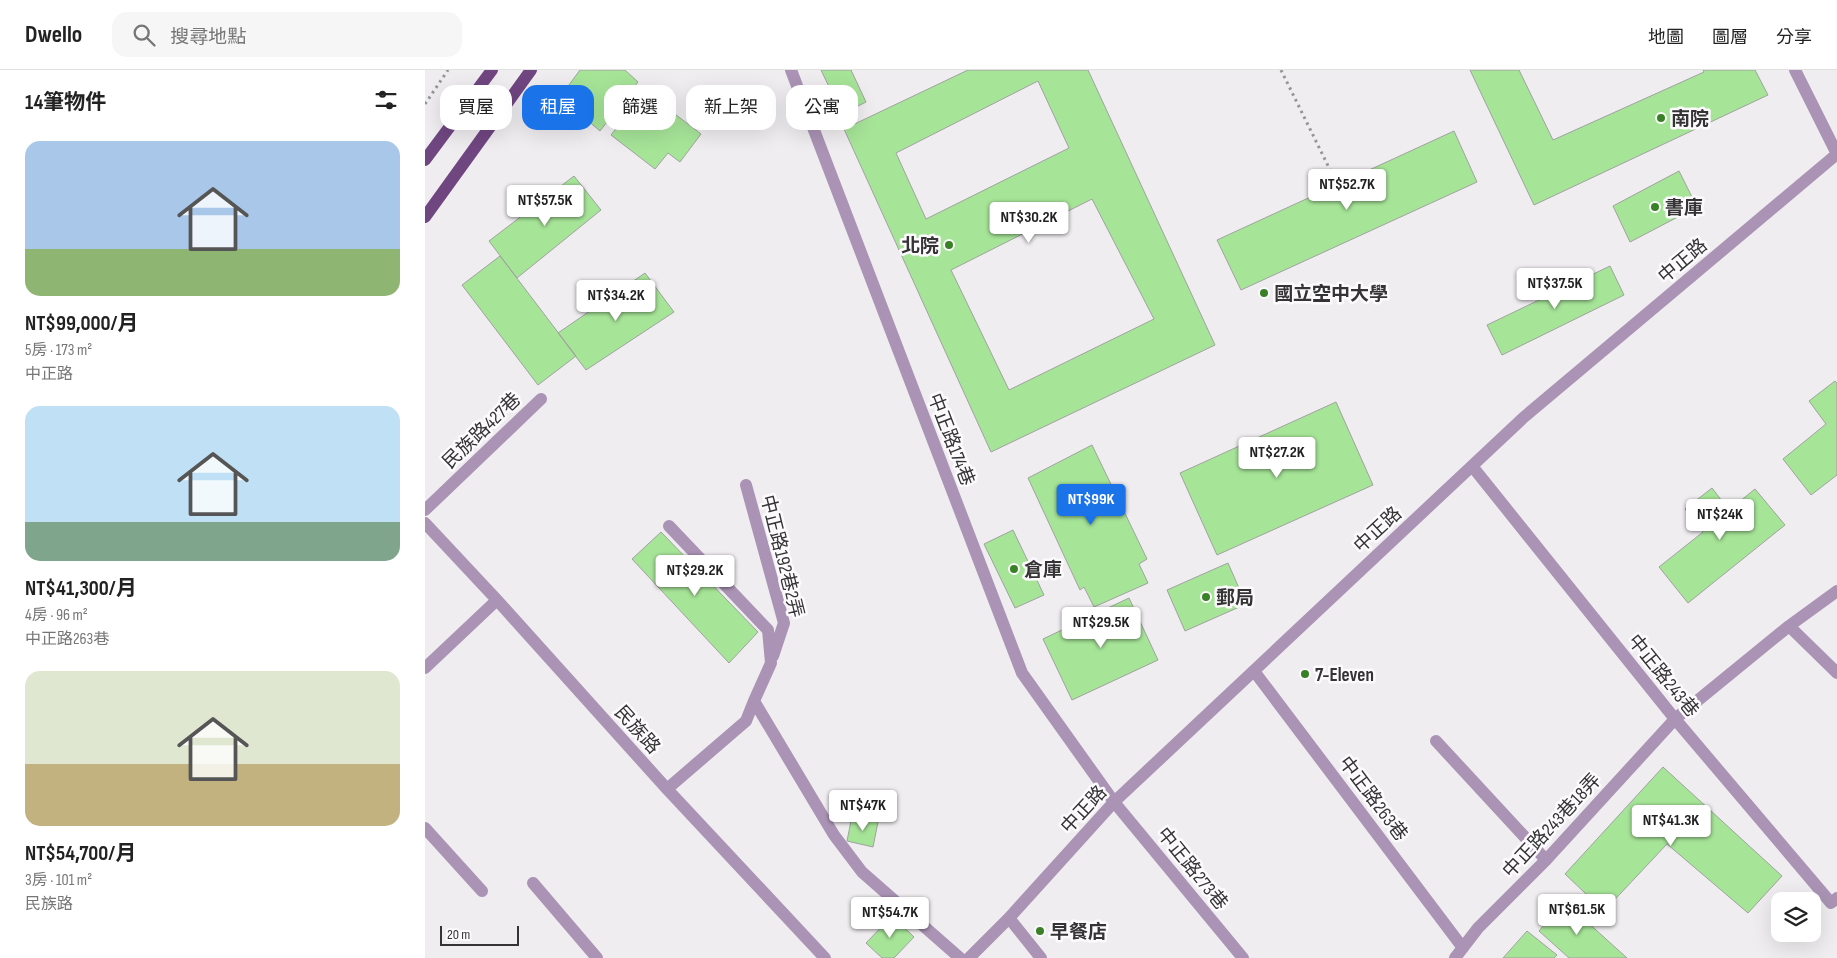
<!DOCTYPE html>
<html lang="zh-TW">
<meta charset="utf-8">
<style>
:root{--surface:#fff;--page:#f6f6f6;--text:#222;--muted:#767676;--line:#e0e0e0;--accent:#1a73e8}
body{margin:0;font-family:"Sofia Sans Condensed","Noto Sans TC",sans-serif;background:var(--page);color:var(--text);height:100vh;display:flex;flex-direction:column;font-size:19px;white-space:nowrap}
*{box-sizing:border-box;margin:0}
p{font-size:16px;color:var(--muted)}
.icon{flex:none;width:28px;height:28px;fill:none;stroke:currentColor;stroke-width:2;stroke-linecap:round;stroke-linejoin:round}
.map{position:relative;flex:1;overflow:hidden}
.panel{display:flex;flex-direction:column;background:var(--surface);width:425px}
.panel>*{flex:none}
.hud{position:absolute;left:15px;top:15px;width:475px;height:45px;display:flex;gap:10px}
.buttons{position:absolute;left:1346px;top:822px;display:grid;gap:10px}
.buttons a{display:grid;place-items:center;width:50px;height:50px;border-radius:10px;background:var(--surface);box-shadow:0 5px 20px #0002;font-size:25px}
.scale{position:absolute;left:15px;bottom:12px;width:79px;box-sizing:border-box;padding-left:5px;border:2px solid #353435;border-top:0;font-size:14px;line-height:18px;white-space:nowrap;color:#353435;-webkit-text-stroke:4px #fcfafd;paint-order:stroke}
.price{position:absolute;translate:-50% -42px;padding:0 11px;border-radius:5px;background:#fff;color:#222;font-size:16px;line-height:32px;filter:drop-shadow(0 1px 2px #0008)}
.price::after{content:'';position:absolute;left:50%;top:30px;width:15px;height:11px;margin-left:-8px;background:inherit;clip-path:polygon(0 0,100% 0,50% 100%)}
.price.on{background:var(--accent);color:#fff}
ul{padding:0;list-style:none}
li{display:grid;align-content:center;gap:10px;height:265px;padding:0 25px}
li span{display:grid;place-items:center;height:155px;border-radius:15px;color:#555}
li>.icon{margin-inline-start:auto}
span .icon{width:90px;height:90px;fill:#fffc;stroke-width:1}
li b{font-size:21px}
h2{display:flex;justify-content:space-between;align-items:center;height:60px;padding:0 25px;font-size:21px}
.chip{padding:0 18px;border-radius:15px;background:var(--surface);box-shadow:0 5px 20px #0002;font-size:18px;line-height:45px}
.chip.on{background:var(--accent);color:#fff}
header{display:flex;align-items:center;gap:30px;box-sizing:border-box;height:70px;padding:0 25px;background:var(--surface);border-bottom:1px solid var(--line)}
header strong{font-size:24px}
nav{display:flex;gap:28px;margin-inline-start:auto;font-size:18px}
.search{width:350px;height:45px;background:var(--page);display:flex;align-items:center;gap:12px;box-sizing:border-box;padding:0 18px;border-radius:15px;color:var(--muted);font-size:19px}
main{display:flex;flex:1;min-height:0}
.map>svg:first-child{display:block}
.building{fill:#a6e498;stroke:#a0a29f;fill-rule:evenodd}
.lines{fill:none;stroke-linecap:round;stroke-linejoin:round}
.path{stroke:#959496;stroke-width:3;stroke-dasharray:2.5 4;stroke-linecap:butt}
.minor{stroke:#aa93b4;stroke-width:12}
.major{stroke:#704681;stroke-width:12}
.poi-dot{fill:#398026;stroke:#fcfafd;stroke-width:2}
.labels{text-anchor:middle;stroke-width:5;stroke-linejoin:round;paint-order:stroke}
.poi-label{font-size:19px;font-weight:bold;fill:#353435;stroke:#fcfafd;text-anchor:start}
.street-label{font-size:19px;fill:#353435;stroke:#fcfafd}
</style>
<header>
<strong>Dwello</strong>
<div class="search"><svg class="icon" aria-label="search" viewBox="0 0 24 24"><circle cx="10" cy="10" r="6"/><path d="M15 15l6 6"/></svg>搜尋地點</div>
<nav><a>地圖</a><a>圖層</a><a>分享</a></nav>
</header>
<main>
<section class="panel">
<h2>14筆物件<svg class="icon" aria-label="filters" viewBox="0 0 24 24"><path d="M4 7h16M4 17h16"/><circle cx="9" cy="7" r="2"/><circle cx="15" cy="17" r="2"/></svg></h2>
<ul>
<li><span style="background:linear-gradient(#a9c7e8 70%,#8fb573 0)"><svg class="icon" aria-label="home" viewBox="0 0 24 24"><path d="M3 11l9-7 9 7M6 9v11h12V9"/></svg></span><div><b>NT$99,000/月</b><p>5房 · 173 m²</p><p>中正路</p></div></li>
<li><span style="background:linear-gradient(#bfe0f5 75%,#7fa58c 0)"><svg class="icon" aria-label="home" viewBox="0 0 24 24"><path d="M3 11l9-7 9 7M6 9v11h12V9"/></svg></span><div><b>NT$41,300/月</b><p>4房 · 96 m²</p><p>中正路263巷</p></div></li>
<li><span style="background:linear-gradient(#dfe7d0 60%,#c2b280 0)"><svg class="icon" aria-label="home" viewBox="0 0 24 24"><path d="M3 11l9-7 9 7M6 9v11h12V9"/></svg></span><div><b>NT$54,700/月</b><p>3房 · 101 m²</p><p>民族路</p></div></li>
</ul>
</section>
<div class="map">
<svg width="1412" height="888" viewBox="0 0 1412 888">
<rect width="100%" height="100%" fill="#efedf0"/>
<path class="building" d="M155 0H200L213 12 175 61 135 27Z
M396 0H426L441 32 417 44Z
M543 0H663L790 275 566 382 419 59ZM613 11 644 78 501 149 471 83ZM667 129 729 249 584 320 526 200Z
M1045 0H1094L1128 70 1279 2 1278 0H1330L1343 25 1109 135Z
M220 21 276 64 255 92 243 83 230 99 186 65Z
M1029 61 1052 112 816 220 792 170Z
M1254 101 1272 137 1205 172 1188 136Z
M149 106 176 140 92 208 64 171Z
M75 186 151 286 113 315 37 215Z
M1185 196 1199 225 1077 285 1062 255Z
M220 203 249 242 161 300 133 263Z
M1410 311 1412 313V405L1386 425 1358 389 1401 354 1384 331Z
M911 332 948 415 792 485 755 403Z
M667 375 722 489 714 494 723 513 669 537 659 517 655 520 603 408Z
M1287 418 1304 440 1330 419 1360 455 1263 533 1234 497 1278 462 1260 439Z
M588 460 619 525 590 538 559 474Z
M236 462 333 562 304 593 207 489Z
M803 493 821 534 760 561 742 520Z
M704 528 733 590 647 630 618 569Z
M1238 697 1357 806 1323 843 1242 774 1179 841 1140 804Z
M427 746 453 752 448 777 422 771Z
M1139 831 1202 888H1144L1114 861Z
M467 846 489 867 469 888H457L441 873Z
M1102 861 1132 885 1129 888H1078Z"/>
<g class="lines">
<path class="path" d="M856 0 912 114
M0 34 23 0"/>
<path class="minor" d="M366 0 597 603 689 732 818 888
M1370 0 1412 84
M1047 396 1250 649 1406 833 1412 828
M321 415 359 553 348 586
M0 440 116 329
M0 453 72 530 242 719 400 888
M244 456 343 560 346 593 329 631 409 765 437 802 535 888
M1364 556 1412 603
M0 598 72 530
M829 601 1038 878
M1011 671 1121 790
M242 719 321 651 329 631
M0 758 57 821
M108 813 172 888
M584 848 616 888
M544 888 584 848 689 732 1098 348 1412 84
M1030 888 1053 858 1121 790 1250 649 1364 556 1412 521"/>
<path class="major" d="M0 90 67 0
M0 147 106 0"/>
</g>
<g class="poi-dot">
<circle cx="1236" cy="48" r="5"/>
<circle cx="1230" cy="137" r="5"/>
<circle cx="524" cy="175" r="5"/>
<circle cx="839" cy="223" r="5"/>
<circle cx="589" cy="499" r="5"/>
<circle cx="781" cy="527" r="5"/>
<circle cx="880" cy="604" r="5"/>
<circle cx="615" cy="861" r="5"/>
</g>
<g class="labels">
<g class="poi-label">
<text x="1246" y="55">南院</text>
<text x="1240" y="144">書庫</text>
<text x="514" y="182" text-anchor="end">北院</text>
<text x="849" y="230">國立空中大學</text>
<text x="599" y="506">倉庫</text>
<text x="791" y="534">郵局</text>
<text x="890" y="611">7-Eleven</text>
<text x="625" y="868">早餐店</text>
</g>
<g class="street-label">
<text transform="translate(1257 190) rotate(-40)" y="7">中正路</text>
<text transform="translate(56 360) rotate(-44)" y="7">民族路427巷</text>
<text transform="translate(527 369) rotate(69)" y="7">中正路174巷</text>
<text transform="translate(952 459) rotate(-43)" y="7">中正路</text>
<text transform="translate(358 486) rotate(76)" y="7">中正路192巷2弄</text>
<text transform="translate(1239 605) rotate(51)" y="7">中正路243巷</text>
<text transform="translate(213 659) rotate(48)" y="7">民族路</text>
<text transform="translate(949 728) rotate(53)" y="7">中正路263巷</text>
<text transform="translate(658 739) rotate(-47)" y="7">中正路</text>
<text transform="translate(1126 755) rotate(-47)" y="7">中正路243巷18弄</text>
<text transform="translate(768 798) rotate(51)" y="7">中正路273巷</text>
</g>
</g>
</svg>
<div class="buttons">
<a><svg class="icon" aria-label="layers" viewBox="0 0 24 24"><path d="M12 4l9 5-9 5-9-5zM3 14l9 5 9-5"/></svg></a>
</div>
<div class="scale">20 m</div>
<b class="price" style="left:922px;top:141px">NT$52.7K</b>
<b class="price" style="left:120px;top:157px">NT$57.5K</b>
<b class="price" style="left:604px;top:174px">NT$30.2K</b>
<b class="price" style="left:1130px;top:240px">NT$37.5K</b>
<b class="price" style="left:191px;top:252px">NT$34.2K</b>
<b class="price" style="left:852px;top:409px">NT$27.2K</b>
<b class="price on" style="left:666px;top:456px">NT$99K</b>
<b class="price" style="left:1295px;top:471px">NT$24K</b>
<b class="price" style="left:270px;top:527px">NT$29.2K</b>
<b class="price" style="left:676px;top:579px">NT$29.5K</b>
<b class="price" style="left:438px;top:762px">NT$47K</b>
<b class="price" style="left:1246px;top:777px">NT$41.3K</b>
<b class="price" style="left:1152px;top:866px">NT$61.5K</b>
<b class="price" style="left:465px;top:869px">NT$54.7K</b>
<div class="hud">
<a class="chip">買屋</a>
<a class="chip on">租屋</a>
<a class="chip">篩選</a>
<a class="chip">新上架</a>
<a class="chip">公寓</a>
</div>
</div>
</main>
